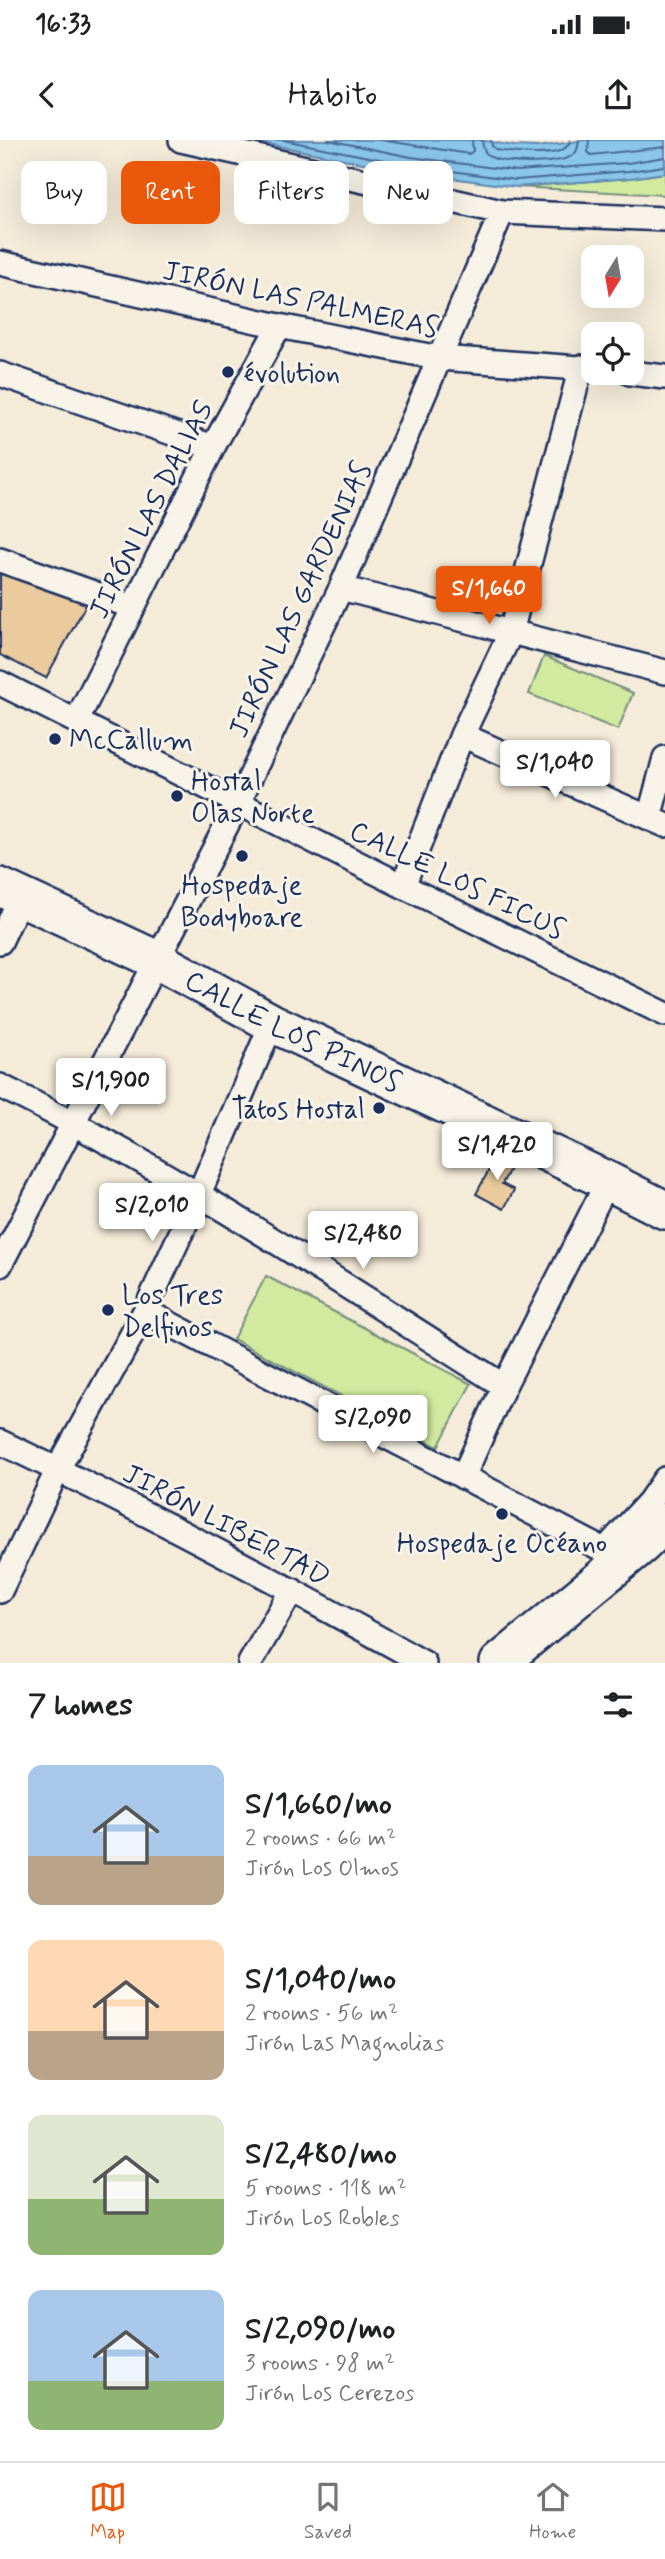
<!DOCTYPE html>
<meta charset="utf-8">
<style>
:root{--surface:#fff;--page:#f6f6f6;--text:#202124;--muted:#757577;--line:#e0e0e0;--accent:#ea580c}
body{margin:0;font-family:Mynerve,sans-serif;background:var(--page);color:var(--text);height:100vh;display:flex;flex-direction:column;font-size:26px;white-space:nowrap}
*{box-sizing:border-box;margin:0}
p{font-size:23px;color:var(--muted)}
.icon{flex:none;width:38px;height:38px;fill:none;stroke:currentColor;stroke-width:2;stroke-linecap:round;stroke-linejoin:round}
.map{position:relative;height:1523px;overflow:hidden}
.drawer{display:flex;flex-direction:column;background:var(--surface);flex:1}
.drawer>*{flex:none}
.top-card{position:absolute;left:21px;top:21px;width:623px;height:63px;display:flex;gap:14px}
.needle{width:46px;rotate:191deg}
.tools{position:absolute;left:581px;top:105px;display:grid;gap:14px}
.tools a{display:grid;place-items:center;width:63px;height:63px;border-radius:14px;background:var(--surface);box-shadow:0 7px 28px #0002;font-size:35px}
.price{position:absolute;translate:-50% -60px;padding:0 16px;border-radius:7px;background:#fff;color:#222;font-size:23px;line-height:46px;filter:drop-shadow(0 2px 4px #0008)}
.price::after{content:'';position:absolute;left:50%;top:42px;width:21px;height:16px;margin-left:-10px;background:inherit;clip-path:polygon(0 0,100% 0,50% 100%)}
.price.selected{background:var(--accent);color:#fff}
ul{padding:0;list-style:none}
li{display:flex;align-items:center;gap:21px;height:175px;padding:0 28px}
li span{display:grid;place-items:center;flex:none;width:196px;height:140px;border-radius:14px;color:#555}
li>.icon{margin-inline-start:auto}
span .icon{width:84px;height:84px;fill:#fffc;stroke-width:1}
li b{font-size:30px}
h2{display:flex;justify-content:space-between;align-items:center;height:84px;padding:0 28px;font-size:30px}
.chip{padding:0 24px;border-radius:14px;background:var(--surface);box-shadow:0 7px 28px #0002;font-size:24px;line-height:63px}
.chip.selected{background:var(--accent);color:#fff}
.status{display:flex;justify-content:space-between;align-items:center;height:49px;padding:0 35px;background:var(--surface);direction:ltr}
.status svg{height:19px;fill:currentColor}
header{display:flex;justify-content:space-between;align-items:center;height:91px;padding:0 28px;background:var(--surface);font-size:32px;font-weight:600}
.menu{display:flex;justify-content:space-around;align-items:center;height:98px;border-top:2px solid var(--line);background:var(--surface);font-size:19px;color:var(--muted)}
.menu a{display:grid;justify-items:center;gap:4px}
.menu .selected{color:var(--accent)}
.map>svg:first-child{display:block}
.green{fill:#d1ea9f;stroke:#768c7e;stroke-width:2}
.water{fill:#8ac5ea;stroke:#5e89b2;stroke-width:2}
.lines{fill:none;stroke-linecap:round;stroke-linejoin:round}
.shore{stroke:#476b96;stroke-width:2}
.building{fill:#ebcb9d;stroke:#1b2f5e;stroke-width:2}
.minor-casing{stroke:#1b2f5e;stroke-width:28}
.primary-casing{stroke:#1b2f5e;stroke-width:42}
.minor{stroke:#f7f3e8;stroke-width:23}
.primary{stroke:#f7f3e8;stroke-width:37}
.poi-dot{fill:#1b2f5e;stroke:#f7f3e8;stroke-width:2.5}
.labels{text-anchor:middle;stroke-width:6;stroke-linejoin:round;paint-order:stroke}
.street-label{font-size:28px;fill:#1b2f5e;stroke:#f7f3e8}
.poi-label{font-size:28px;fill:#1b2f5e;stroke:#f7f3e8;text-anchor:start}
</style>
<div class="status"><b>16:33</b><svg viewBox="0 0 49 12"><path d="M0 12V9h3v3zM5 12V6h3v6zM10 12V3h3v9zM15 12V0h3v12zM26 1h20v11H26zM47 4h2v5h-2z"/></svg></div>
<header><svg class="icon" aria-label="back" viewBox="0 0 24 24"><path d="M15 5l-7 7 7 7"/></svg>Habito<svg class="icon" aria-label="share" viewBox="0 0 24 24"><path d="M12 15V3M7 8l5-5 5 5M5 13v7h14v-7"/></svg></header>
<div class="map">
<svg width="665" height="1523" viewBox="0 0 665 1523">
<rect width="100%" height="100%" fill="#f5ebd9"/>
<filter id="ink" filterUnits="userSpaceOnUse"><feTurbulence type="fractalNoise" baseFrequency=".0143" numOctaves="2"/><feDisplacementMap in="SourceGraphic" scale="14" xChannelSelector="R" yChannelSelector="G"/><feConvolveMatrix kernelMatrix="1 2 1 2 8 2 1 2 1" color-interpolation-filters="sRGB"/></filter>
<g filter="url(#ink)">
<path class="green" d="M665 33V55L516 47 630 38Z
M544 516 633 553 618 590 529 554Z
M266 1136 471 1244 438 1307 233 1199Z"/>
<path class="water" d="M248 0H480L514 6 538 7 585 0H665V33L630 38 516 47 408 32Z"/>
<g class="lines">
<path class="shore" d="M283 0 409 25 516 40 629 31 665 26
M328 0 411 17 517 31 628 23 665 17
M381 0 469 14 473 11 472 0
M482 0C483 6 483 11 488 15 500 26 561 25 573 15 578 11 578 6 579 0
M491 0 492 6 497 10C513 13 567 21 570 0
M589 0 588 12 591 15 665 7"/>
</g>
<path class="building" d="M0 431 88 461 46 538 0 515Z
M498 1013 514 1021 502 1044 514 1050 504 1069 476 1054Z"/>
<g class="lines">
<g class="minor-casing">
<path id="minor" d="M181 0 502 72 665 79
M0 123 279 186 439 218 593 229
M630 233 665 237
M0 234 213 307
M0 420 133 467
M341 448 665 532
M0 543 403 746 665 874
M77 580 213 307 279 186
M462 595 665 685
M649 678 665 618
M403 746 462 595 511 492 581 227
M0 802 21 757
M0 946C176 1032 338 1142 504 1246
M0 1125 238 663 341 448 502 72
M145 1171 623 1420
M0 1302C144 1370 285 1446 424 1523
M463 1337 504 1246 608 1041
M605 1410 649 1362 665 1339
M0 1451 58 1329 145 1171 199 1054 272 883
M250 1523 292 1450"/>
</g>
<g class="primary-casing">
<g id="primary">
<path id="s1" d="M0 747 157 820 272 883 608 1041 665 1070"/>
<path d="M499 1523 643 1404 665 1382"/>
</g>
</g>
<use href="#minor" class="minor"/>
<use href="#primary" class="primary"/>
</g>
</g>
<g class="poi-dot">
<circle cx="228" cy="232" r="7"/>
<circle cx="55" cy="599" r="7"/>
<circle cx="177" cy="656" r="7"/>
<circle cx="242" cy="716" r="7"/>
<circle cx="379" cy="968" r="7"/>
<circle cx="108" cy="1170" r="7"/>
<circle cx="502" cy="1374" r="7"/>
</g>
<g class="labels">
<g class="street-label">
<text transform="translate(301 158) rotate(12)" y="10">JIRÓN LAS PALMERAS</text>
<text transform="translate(150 369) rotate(-63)" y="10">JIRÓN LAS DALIAS</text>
<text transform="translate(299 459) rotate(-65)" y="10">JIRÓN LAS GARDENIAS</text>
<text transform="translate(458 739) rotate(26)" y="10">CALLE LOS FICUS</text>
<text dy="10" stroke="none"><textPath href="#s1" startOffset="327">CALLE LOS PINOS</textPath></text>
<text transform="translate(227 1384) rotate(28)" y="10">JIRÓN LIBERTAD</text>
</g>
<g class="poi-label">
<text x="242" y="242">évolution</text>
<text x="69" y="609">McCallum</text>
<text x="191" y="650">Hostal<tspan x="191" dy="32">Olas Norte</tspan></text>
<text x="242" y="754" text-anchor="middle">Hospedaje<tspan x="242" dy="32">Bodyboare</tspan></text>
<text x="365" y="978" text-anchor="end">Tatos Hostal</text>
<text x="122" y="1164">Los Tres<tspan x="122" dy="32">Delfinos</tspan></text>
<text x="502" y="1412" text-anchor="middle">Hospedaje Océano</text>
</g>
</g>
</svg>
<div class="tools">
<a><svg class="needle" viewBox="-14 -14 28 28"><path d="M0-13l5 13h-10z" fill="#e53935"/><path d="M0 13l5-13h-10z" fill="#757577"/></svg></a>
<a><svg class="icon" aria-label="locate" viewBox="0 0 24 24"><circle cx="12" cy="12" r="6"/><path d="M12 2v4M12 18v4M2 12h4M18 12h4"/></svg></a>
</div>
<b class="price selected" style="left:489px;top:486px">S/1,660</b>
<b class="price" style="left:555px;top:660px">S/1,040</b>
<b class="price" style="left:111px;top:978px">S/1,900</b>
<b class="price" style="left:497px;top:1042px">S/1,420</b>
<b class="price" style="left:152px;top:1103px">S/2,010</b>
<b class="price" style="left:363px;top:1131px">S/2,480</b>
<b class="price" style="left:373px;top:1315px">S/2,090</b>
<div class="top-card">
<a class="chip">Buy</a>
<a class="chip selected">Rent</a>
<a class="chip">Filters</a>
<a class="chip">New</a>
</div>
</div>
<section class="drawer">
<h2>7 homes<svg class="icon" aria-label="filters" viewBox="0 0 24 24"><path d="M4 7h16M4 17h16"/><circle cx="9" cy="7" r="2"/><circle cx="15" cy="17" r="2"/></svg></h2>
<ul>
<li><span style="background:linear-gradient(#a9c7e8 65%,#b9a48a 0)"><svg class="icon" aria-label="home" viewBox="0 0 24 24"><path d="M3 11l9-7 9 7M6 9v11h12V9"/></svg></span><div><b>S/1,660/mo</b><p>2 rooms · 66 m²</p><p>Jirón Los Olmos</p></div></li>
<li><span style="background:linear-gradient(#ffd9b3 65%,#b9a48a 0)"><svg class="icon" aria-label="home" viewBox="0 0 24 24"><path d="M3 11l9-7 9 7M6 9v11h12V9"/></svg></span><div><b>S/1,040/mo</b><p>2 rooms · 56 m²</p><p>Jirón Las Magnolias</p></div></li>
<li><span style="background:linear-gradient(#dfe7d0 60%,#8fb573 0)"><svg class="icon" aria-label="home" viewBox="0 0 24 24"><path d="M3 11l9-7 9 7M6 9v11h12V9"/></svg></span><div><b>S/2,480/mo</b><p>5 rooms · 118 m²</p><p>Jirón Los Robles</p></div></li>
<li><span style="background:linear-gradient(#a9c7e8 65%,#8fb573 0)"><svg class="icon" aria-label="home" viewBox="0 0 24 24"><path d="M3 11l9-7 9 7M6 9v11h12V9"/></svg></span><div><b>S/2,090/mo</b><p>3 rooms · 98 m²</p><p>Jirón Los Cerezos</p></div></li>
</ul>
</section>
<nav class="menu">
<a class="selected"><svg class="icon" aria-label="map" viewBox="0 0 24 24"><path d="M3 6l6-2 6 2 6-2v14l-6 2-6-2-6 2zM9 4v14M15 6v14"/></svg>Map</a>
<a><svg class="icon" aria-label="saved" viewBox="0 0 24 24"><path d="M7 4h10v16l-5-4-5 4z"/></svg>Saved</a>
<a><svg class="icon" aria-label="home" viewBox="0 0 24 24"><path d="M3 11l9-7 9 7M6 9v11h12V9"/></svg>Home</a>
</nav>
